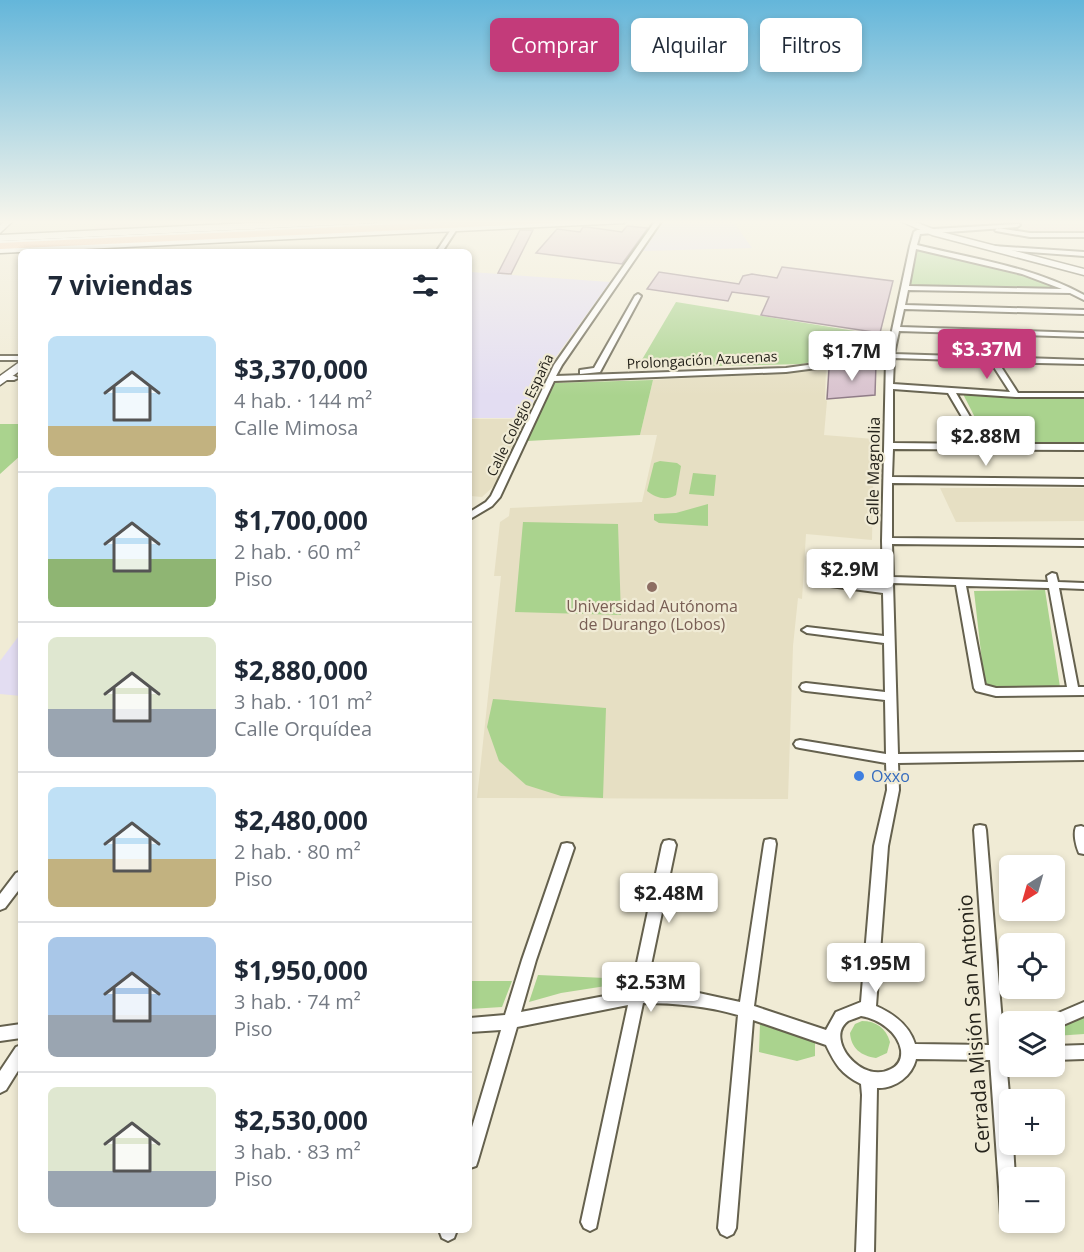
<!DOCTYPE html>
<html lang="es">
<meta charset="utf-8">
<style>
:root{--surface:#fff;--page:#f2f2f3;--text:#1f2937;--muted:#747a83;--line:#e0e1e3;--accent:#c33b7a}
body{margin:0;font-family:"Open Sans",sans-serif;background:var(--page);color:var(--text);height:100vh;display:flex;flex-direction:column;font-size:22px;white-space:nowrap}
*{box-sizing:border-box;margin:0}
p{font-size:20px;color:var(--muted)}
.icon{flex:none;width:33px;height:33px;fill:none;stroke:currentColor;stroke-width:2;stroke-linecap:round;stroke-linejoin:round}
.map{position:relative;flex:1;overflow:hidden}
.sheet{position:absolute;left:18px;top:249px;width:454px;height:984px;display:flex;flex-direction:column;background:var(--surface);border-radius:9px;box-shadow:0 3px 9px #0003}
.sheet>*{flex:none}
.hud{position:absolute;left:490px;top:18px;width:502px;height:54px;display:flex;gap:12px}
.needle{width:39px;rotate:217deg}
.fabs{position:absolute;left:999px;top:855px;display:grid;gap:12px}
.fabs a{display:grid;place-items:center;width:66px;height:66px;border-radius:9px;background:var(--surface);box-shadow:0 3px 9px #0003;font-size:30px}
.price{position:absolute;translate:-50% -51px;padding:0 14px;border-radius:6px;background:#fff;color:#222;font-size:20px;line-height:39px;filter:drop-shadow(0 2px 3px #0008)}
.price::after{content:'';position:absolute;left:50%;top:36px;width:18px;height:14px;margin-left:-9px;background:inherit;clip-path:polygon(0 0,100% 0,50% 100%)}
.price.active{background:var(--accent);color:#fff}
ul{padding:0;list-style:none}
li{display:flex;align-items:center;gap:18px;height:150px;padding:0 30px}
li+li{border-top:2px solid var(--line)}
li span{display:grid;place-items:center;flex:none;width:168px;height:120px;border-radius:9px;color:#555}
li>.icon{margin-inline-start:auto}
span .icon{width:72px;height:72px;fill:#fffc;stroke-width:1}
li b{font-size:26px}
h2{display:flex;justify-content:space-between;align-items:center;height:72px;padding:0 30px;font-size:26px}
.pill{padding:0 21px;border-radius:9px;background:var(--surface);box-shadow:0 3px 9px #0003;font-size:21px;line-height:54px}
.pill.active{background:var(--accent);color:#fff}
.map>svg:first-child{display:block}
.commercial{fill:#f4d9d8}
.industrial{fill:#e3ddf2}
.built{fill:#e6dfc3}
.green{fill:#aad38e}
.building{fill:#d9c3cf;stroke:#907c87;stroke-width:1.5}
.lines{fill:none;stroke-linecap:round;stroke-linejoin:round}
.street-casing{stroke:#65614e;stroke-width:4}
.secondary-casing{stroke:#65614e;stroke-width:3}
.primary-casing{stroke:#fff;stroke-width:4}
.street{fill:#fff;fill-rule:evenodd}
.secondary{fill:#fff;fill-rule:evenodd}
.primary{fill:#fbcdb2;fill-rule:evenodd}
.education-dot{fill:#8d6e63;stroke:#f0ebd5;stroke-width:2}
.shop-dot{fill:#3f7fe0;stroke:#f0ebd5;stroke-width:2}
.labels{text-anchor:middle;stroke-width:4.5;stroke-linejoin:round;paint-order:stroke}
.far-street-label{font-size:14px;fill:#25231b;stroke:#f0ebd5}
.street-label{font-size:16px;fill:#25231b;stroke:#f0ebd5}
.education-label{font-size:16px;fill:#785e54;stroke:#f0ebd5}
.shop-label{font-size:16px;fill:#366cbe;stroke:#f0ebd5;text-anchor:start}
.near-street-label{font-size:20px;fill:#25231b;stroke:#f0ebd5}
</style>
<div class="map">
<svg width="1084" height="1252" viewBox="0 0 1084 1252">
<rect width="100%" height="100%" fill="#f0ebd5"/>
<path class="commercial" d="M102 220H186L178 227 90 232Z
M1014 220H1084V233H1032Z"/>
<path class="industrial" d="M703 220H732L752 248 643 251 663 223Z
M470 272 610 282 552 362 525 418H470Z
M21 633V696L0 694V661Z"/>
<path class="built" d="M826 367 825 399 827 401 824 435 874 439 872 540 806 534 802 599 798 598 793 646 788 799 477 798 501 576H494L500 522 509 516 510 508 642 502 657 435H640L653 380 785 373Z
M470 419H524L495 485 482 497 470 496Z
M940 488H1084V521L956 522Z"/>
<path class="green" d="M916 249 1027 277 1063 290 910 287Z
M676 302 867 333 857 352 802 364 637 368Z
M653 380 640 435 527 441 552 383Z
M963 394 1084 398V446L989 445Z
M0 424H21V455L0 474Z
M660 461 677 463 681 466 676 495C666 501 656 498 647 491L654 463Z
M693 473 716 475 714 496 689 494Z
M708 504V526L659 523 654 520V514L676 513Z
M523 522 618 524 621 615 515 612Z
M1045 590 1060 687 985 688 974 591Z
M493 699 606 708 603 798 561 796 526 785 499 761 487 727Z
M538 975 628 979 625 983 561 993 529 1002Z
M470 981H512L502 1007 470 1009Z
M1084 1016V1034L1055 1036 1054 1029Z
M862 1021C876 1021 886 1028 890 1042L887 1053 876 1058C861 1056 851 1048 850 1033L855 1024Z
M760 1024 815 1041V1056L797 1061 759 1052Z"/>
<path class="building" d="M627 226 648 228 622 264 536 253 557 229 580 232 583 227H587L622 232Z
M520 230H533L511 274 498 273Z
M782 267 893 281 880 333 761 315 769 297 732 292 728 301 647 289 659 272 739 284 743 276 752 274 777 278Z
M876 363 875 395 827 399 829 369Z"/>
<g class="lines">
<g class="street-casing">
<path id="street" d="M656 220H662L562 365 556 376 786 368 887 354 910 246 914 232 917 230 1019 224 1020 225 1017 227 920 234 917 245C974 259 1033 267 1084 295V300L1070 293 908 290 905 305 1084 310V314L904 309 900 327 1084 333V337L899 331 894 354 1084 360V364L998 362 1018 393H1084V397H1016L956 393 986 444H1084V450L893 449 892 477 1084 479V485L892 483V538L1084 540V546L892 544 893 577 1048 582 1047 576 1052 573 1056 574 1058 582 1084 583V589L1059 588 1078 687H1084V695L996 696 976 691 974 688 956 585 893 583 898 754 1084 752V760L898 763 899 790 888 846 876 1006C894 1014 909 1025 915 1044L989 1045 974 830 975 826 980 825 985 826 986 830 1004 1046H1010V1060H1006L1010 1106V1144H1013L1015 1178H1010V1222H1013L1010 1224 1004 1221 1001 1215 990 1060 916 1059C912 1076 895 1089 877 1088L874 1252H856L862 1095 861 1084C841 1074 835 1064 826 1045L753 1020 736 1228 733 1234 727 1237 721 1234 718 1228 738 1015C707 1006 675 1003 643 1003L596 1228 590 1231 584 1228 581 1222 628 1005 517 1027 478 1160 476 1166 470 1168V1134L501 1030 470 1032V1018L505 1015 522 960 562 844 567 843 572 844 574 848 536 960 521 1012 631 991 662 845 664 841 669 840 674 841 676 845 646 989 694 992 740 1002 764 844 765 840 770 839 775 840 776 844 754 1006 826 1030 836 1012 861 1002 874 846 887 790 886 763 800 748 796 747 794 744 796 741 800 740 886 754 885 700 806 691 802 690 800 687 802 684 806 683 885 692 884 643 807 633 802 630 807 627 884 636 883 593 815 584 810 581 815 578 883 586 882 541 886 359 786 372 554 381 500 497 492 506 470 519V512L486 502 491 496 554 365ZM916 249 1022 274 1062 289 909 286ZM894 358 990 361 1010 392 893 384ZM893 389 948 393 978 444 893 443ZM966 586 1049 588 1067 687 996 688 985 685ZM861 1016C879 1019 898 1032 901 1050 902 1059 899 1065 891 1069 861 1085 824 1038 848 1021 852 1019 857 1018 861 1016Z
M454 227 457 229 442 252H436L452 228Z
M998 228 1030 233H1084V237H1030L996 231 995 230Z
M993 246 1084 252V256L991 249V247Z
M638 294 641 296 600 372 580 374V370L594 368 635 296Z
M0 356H21V360H0Z
M0 376H14L18 378 14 380H0Z
M1081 826 1084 827V854L1079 853C1076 846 1073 834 1076 827Z
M21 871V887L5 908 0 910V894L16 873Z
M1084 1002V1016L1054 1029V1022H1047L1049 1017Z
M21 1024V1038L0 1041V1027Z
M21 1045V1066L6 1090 0 1093V1071L16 1047Z
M1084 1045V1059L1054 1060V1046Z
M439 1230H457L454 1238 448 1241 442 1238Z"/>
</g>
<g class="secondary-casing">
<path id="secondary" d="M5 220H14L0 233V225Z
M313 220H377L373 223 0 241V235Z
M564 220H628L624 223 0 253V247Z
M898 220H910L938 231 1084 269V275L932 235Z
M21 361V370L0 385V376Z"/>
</g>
<g class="primary-casing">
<path id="primary" d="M486 220H557L553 223 0 249V243Z"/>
</g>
<use href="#street" class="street"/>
<use href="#secondary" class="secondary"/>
<use href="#primary" class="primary"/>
</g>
<linearGradient id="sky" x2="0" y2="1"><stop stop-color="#64b6da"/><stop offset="0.56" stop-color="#f8f6ec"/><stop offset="1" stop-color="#f8f6ec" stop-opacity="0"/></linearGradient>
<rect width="1084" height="396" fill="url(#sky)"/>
<circle class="education-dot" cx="652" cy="587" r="6"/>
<circle class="shop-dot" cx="859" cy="776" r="6"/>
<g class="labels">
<g class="far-street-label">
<text transform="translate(702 360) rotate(-3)" y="5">Prolongación Azucenas</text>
<text transform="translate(520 415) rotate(-64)" y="5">Calle Colegio España</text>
</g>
<g class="street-label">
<text transform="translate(873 471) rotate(-89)" y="6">Calle Magnolia</text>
</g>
<g class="education-label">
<text x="652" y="612">Universidad Autónoma<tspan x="652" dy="18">de Durango (Lobos)</tspan></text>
</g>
<g class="shop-label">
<text x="871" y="782">Oxxo</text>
</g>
<g class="near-street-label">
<text transform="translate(974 1024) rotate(-94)" y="7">Cerrada Misión San Antonio</text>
</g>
</g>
</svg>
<div class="fabs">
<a><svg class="needle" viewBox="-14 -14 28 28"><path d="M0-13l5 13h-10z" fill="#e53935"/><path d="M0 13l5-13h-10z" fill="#747a83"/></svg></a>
<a><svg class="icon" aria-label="locate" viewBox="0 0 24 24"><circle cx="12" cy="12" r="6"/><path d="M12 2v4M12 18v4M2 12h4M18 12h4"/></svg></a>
<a><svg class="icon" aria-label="layers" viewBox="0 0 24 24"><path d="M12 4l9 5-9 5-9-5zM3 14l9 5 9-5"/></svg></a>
<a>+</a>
<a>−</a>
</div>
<b class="price active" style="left:987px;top:380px">$3.37M</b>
<b class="price" style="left:852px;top:382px">$1.7M</b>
<b class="price" style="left:986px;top:467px">$2.88M</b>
<b class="price" style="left:850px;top:600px">$2.9M</b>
<b class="price" style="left:669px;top:924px">$2.48M</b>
<b class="price" style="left:876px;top:994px">$1.95M</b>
<b class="price" style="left:651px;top:1013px">$2.53M</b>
<div class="hud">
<a class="pill active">Comprar</a>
<a class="pill">Alquilar</a>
<a class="pill">Filtros</a>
</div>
<section class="sheet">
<h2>7 viviendas<svg class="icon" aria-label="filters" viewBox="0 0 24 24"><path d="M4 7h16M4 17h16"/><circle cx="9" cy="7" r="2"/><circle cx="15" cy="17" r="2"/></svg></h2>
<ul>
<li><span style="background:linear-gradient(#bfe0f5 75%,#c2b280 0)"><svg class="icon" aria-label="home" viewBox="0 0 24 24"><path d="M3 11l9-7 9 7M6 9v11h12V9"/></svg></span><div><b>$3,370,000</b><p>4 hab. · 144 m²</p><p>Calle Mimosa</p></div></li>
<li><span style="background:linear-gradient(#bfe0f5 60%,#8fb573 0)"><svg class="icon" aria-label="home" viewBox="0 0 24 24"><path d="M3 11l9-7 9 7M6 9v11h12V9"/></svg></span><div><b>$1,700,000</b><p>2 hab. · 60 m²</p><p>Piso</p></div></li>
<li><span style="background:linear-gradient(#dfe7d0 60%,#9aa5b1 0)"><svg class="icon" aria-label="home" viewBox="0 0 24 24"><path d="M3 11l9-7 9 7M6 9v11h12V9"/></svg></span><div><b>$2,880,000</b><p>3 hab. · 101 m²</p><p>Calle Orquídea</p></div></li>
<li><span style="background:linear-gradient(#bfe0f5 60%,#c2b280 0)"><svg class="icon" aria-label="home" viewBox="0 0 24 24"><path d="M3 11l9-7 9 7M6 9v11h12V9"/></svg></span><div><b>$2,480,000</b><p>2 hab. · 80 m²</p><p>Piso</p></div></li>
<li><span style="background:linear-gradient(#a9c7e8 65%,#9aa5b1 0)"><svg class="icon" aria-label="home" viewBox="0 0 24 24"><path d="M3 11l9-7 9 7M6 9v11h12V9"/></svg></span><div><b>$1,950,000</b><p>3 hab. · 74 m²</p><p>Piso</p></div></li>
<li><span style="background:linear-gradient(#dfe7d0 70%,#9aa5b1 0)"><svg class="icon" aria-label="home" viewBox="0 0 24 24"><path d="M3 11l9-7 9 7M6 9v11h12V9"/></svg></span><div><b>$2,530,000</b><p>3 hab. · 83 m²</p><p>Piso</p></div></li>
</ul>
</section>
</div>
